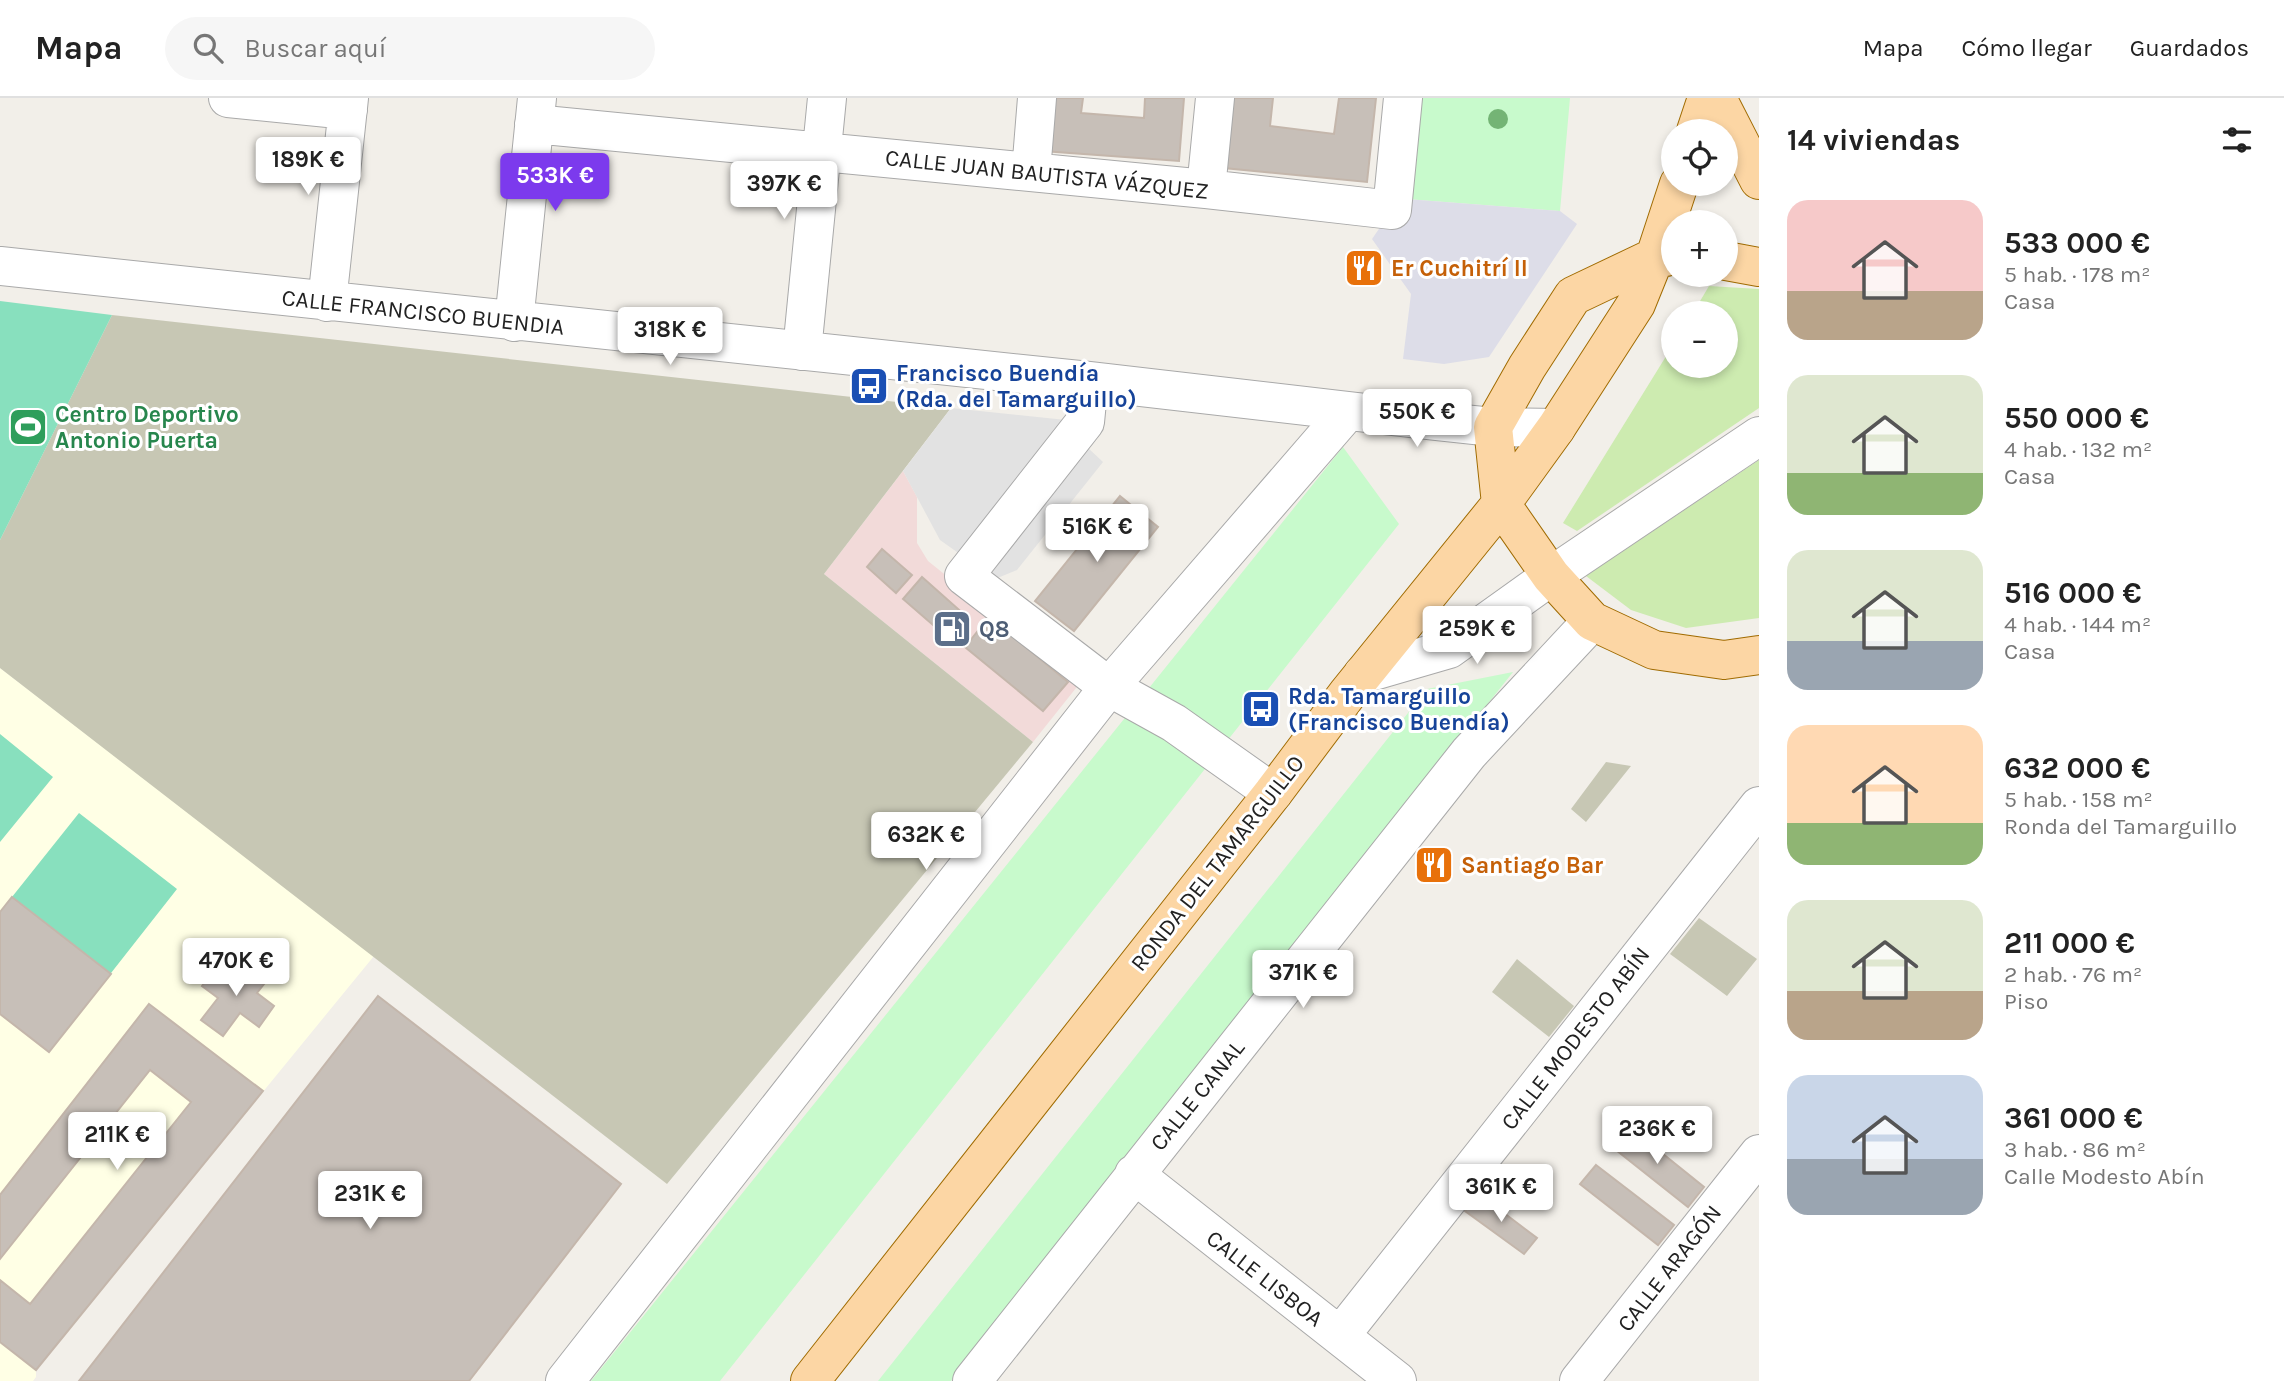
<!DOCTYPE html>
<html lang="es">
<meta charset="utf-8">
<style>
:root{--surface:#fff;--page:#f6f6f6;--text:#222;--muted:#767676;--line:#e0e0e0;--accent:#7c3aed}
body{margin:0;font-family:Karla,sans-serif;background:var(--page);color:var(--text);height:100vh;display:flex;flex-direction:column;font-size:26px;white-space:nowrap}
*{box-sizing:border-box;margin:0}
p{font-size:23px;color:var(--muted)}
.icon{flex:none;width:38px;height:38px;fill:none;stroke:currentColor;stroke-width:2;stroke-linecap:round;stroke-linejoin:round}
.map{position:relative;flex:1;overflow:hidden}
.sheet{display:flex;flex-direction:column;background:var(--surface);width:525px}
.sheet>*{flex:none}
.controls{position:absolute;left:1661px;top:21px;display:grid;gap:14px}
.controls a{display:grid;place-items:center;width:77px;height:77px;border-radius:50%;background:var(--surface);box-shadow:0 4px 10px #0003;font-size:35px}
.price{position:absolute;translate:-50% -60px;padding:0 16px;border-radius:7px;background:#fff;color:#222;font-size:23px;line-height:46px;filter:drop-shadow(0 2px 4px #0008)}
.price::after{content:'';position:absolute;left:50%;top:42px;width:21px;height:16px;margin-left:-10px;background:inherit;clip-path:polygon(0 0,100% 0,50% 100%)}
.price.selected{background:var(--accent);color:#fff}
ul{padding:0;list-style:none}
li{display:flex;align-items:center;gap:21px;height:175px;padding:0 28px}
li span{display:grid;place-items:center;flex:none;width:196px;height:140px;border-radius:21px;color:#555}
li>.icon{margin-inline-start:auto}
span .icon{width:84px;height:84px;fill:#fffc;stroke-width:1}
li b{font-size:30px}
h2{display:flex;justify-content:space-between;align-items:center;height:84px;padding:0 28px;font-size:30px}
header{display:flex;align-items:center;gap:42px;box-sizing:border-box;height:98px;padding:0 35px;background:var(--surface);border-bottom:2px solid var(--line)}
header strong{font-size:33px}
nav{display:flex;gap:38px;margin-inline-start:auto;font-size:24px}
.search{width:490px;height:63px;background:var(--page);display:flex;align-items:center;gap:18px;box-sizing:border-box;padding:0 24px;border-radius:38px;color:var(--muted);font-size:26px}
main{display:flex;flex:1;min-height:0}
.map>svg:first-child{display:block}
.commercial{fill:#f2dad9}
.education{fill:#ffffe5}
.construction{fill:#c7c7b4}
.grass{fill:#cdebb0}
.park{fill:#c8facc}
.pitch{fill:#88e0be}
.parking{fill:#e2e2e2}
.plaza{fill:#dddde8}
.building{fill:#c7bfb8;stroke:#c4b6ab;stroke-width:2}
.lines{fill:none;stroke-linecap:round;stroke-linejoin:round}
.minor-casing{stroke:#a9a9a9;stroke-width:40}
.major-casing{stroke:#a06b00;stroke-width:40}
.minor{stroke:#fff;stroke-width:38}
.major{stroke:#fcd6a4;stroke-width:38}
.tree{fill:#74b475}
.labels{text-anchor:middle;stroke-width:6;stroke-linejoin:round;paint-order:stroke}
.street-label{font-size:23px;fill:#222;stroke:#fff}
.food-label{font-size:23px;font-weight:bold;fill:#c56008;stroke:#fff;text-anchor:start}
.transit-label{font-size:23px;font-weight:bold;fill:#164399;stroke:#fff;text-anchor:start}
.leisure-label{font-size:23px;font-weight:bold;fill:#27864d;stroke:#fff;text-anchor:start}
.service-label{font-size:23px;font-weight:bold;fill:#4e5e75;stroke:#fff;text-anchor:start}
</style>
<header>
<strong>Mapa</strong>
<div class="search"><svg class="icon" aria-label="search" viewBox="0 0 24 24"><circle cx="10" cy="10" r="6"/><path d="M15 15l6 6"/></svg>Buscar aquí</div>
<nav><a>Mapa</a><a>Cómo llegar</a><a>Guardados</a></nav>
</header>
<main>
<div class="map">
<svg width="1759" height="1283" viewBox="0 0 1759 1283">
<rect width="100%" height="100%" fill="#f2efe9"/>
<path class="commercial" d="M903 373 917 399V445L928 463 1080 585 1033 644 824 476Z"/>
<path class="education" d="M0 570 374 858 36 1271V1279L33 1283H0Z"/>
<path class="construction" d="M112 217 951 310 824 476 1033 644 667 1086 0 570V442Z
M1606 664 1631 668 1586 724 1571 711Z
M1699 820 1757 861 1727 898 1670 856Z
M1517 861 1574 908 1549 939 1492 894Z"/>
<path class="grass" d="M1709 188 1759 191V310L1577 433 1563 425 1673 247V268H1726V215H1693Z
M1759 362V520L1686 530 1631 512 1586 478Z"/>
<path class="park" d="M1403 0H1570L1560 113 1393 100Z
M1343 349 1399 426 720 1283H591Z
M1513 574 951 1283H878L1427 591Z"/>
<path class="pitch" d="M0 203 112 217 0 442Z
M0 636 53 679 0 744Z
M79 715 177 791 49 954 0 916V814Z"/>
<path class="parking" d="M951 310 1085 324 1087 349 1103 364 1017 472 995 481 940 442 903 373Z"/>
<path class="plaza" d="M1393 100 1560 113 1577 126 1489 259 1444 266 1403 261 1411 196 1372 141 1392 112Z"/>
<path class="building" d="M1047 0H1083L1081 15 1144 20 1145 0H1184L1179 63 1043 53Z
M1231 0H1273L1270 28 1334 36 1339 0H1376L1367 84 1224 70Z
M1120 398 1158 429 1074 533 1035 503Z
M882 451 912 477 896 495 867 469Z
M922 479 966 518 947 539 903 501Z
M989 519 1068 584 1043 613 965 549Z
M12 799 111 876 49 954 0 916V814Z
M244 864 268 881 257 895 274 908 259 929 240 915 223 938 201 922 218 900 202 888 219 865 235 877Z
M378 898 621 1086 469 1283H79Z
M149 906 263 993 36 1272 0 1244V1182L30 1206 191 1004 150 972 0 1161V1097Z
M1627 1027 1704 1089 1688 1109 1611 1048Z
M1596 1067 1674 1127 1658 1147 1580 1086Z
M1479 1096 1537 1140 1524 1156 1465 1113Z"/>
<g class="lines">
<g class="minor-casing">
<path id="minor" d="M228 0 348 12
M534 26 1206 91 1392 112 1403 0
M1031 74 1037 0
M1206 91 1215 0
M0 168 1089 283 1435 323 1493 329 1556 330
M327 204 349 0
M514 224 537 0
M802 253 827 0
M1089 283 1085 324 964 478 1109 589 1174 625 1273 695
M1363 576 1449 551 1551 478 1759 338
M1134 1076 1397 1283
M1340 1238 1759 708
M565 1283 1109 589 1347 314
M972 1283 1469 655 1592 523
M1579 1283 1759 1056"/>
</g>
<g class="major-casing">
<path id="major" d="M1717 0 1759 82
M1696 33 1707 0
M1666 159H1655L1573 198 1527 269 1493 329 1501 406 1551 478 1592 523 1654 552 1724 562 1759 557
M1726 163 1759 169
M810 1283 1273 695 1348 595 1501 406 1556 330 1636 206 1655 159 1679 86"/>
</g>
<use href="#minor" class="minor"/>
<use href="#major" class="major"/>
</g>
<circle class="tree" cx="1498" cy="21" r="10"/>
<defs>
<g id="restaurant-square" transform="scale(2.0125)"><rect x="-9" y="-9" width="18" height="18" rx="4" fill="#e8710a" stroke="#fff"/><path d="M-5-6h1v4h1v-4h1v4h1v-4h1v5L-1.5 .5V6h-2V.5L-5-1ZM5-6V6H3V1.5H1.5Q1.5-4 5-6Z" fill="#fff"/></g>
<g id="bus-square" transform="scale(2.0125)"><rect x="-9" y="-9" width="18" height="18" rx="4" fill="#1a4fb4" stroke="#fff"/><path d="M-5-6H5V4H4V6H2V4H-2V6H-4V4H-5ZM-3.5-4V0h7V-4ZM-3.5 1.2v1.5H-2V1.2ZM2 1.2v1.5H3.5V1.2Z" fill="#fff"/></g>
<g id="stadium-square" transform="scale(2.0125)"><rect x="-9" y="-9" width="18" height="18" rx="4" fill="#2e9e5b" stroke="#fff"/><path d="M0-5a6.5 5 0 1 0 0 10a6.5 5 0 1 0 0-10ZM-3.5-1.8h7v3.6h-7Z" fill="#fff"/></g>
<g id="fuel-square" transform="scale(2.0125)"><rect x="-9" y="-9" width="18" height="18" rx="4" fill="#5c6f8a" stroke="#fff"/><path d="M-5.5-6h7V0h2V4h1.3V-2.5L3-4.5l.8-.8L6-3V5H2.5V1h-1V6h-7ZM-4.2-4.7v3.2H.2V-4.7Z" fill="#fff"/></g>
</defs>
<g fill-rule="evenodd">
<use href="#restaurant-square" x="1364" y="170"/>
<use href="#bus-square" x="869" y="288"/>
<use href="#stadium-square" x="28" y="329"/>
<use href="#fuel-square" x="952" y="531"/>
<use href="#bus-square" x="1261" y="611"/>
<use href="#restaurant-square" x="1434" y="767"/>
</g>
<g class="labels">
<g class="street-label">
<text transform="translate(1047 76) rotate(6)" y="8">CALLE JUAN BAUTISTA VÁZQUEZ</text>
<text transform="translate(423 214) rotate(6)" y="8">CALLE FRANCISCO BUENDIA</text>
<text transform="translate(1217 765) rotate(-52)" y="8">RONDA DEL TAMARGUILLO</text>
<text transform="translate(1575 940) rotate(-52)" y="8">CALLE MODESTO ABÍN</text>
<text transform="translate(1197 997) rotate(-51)" y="8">CALLE CANAL</text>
<text transform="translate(1669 1170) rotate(-52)" y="8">CALLE ARAGÓN</text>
<text transform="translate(1265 1180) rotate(38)" y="8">CALLE LISBOA</text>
</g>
<g class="food-label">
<text x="1391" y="178">Er Cuchitrí II</text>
<text x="1461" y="775">Santiago Bar</text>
</g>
<g class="transit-label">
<text x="896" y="283">Francisco Buendía<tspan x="896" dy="26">(Rda. del Tamarguillo)</tspan></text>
<text x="1288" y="606">Rda. Tamarguillo<tspan x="1288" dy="26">(Francisco Buendía)</tspan></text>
</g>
<g class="leisure-label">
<text x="55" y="324">Centro Deportivo<tspan x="55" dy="26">Antonio Puerta</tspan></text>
</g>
<g class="service-label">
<text x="979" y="539">Q8</text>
</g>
</g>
</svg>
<div class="controls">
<a><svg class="icon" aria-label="locate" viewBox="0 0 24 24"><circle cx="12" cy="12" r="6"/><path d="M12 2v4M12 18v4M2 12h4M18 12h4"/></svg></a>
<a>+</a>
<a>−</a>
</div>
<b class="price" style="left:308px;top:99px">189K €</b>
<b class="price selected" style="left:555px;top:115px">533K €</b>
<b class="price" style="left:784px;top:123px">397K €</b>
<b class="price" style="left:670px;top:269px">318K €</b>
<b class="price" style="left:1417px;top:351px">550K €</b>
<b class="price" style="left:1097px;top:466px">516K €</b>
<b class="price" style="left:1477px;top:568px">259K €</b>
<b class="price" style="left:926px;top:774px">632K €</b>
<b class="price" style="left:236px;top:900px">470K €</b>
<b class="price" style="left:1303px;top:912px">371K €</b>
<b class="price" style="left:1657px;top:1068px">236K €</b>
<b class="price" style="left:117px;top:1074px">211K €</b>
<b class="price" style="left:1501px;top:1126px">361K €</b>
<b class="price" style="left:370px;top:1133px">231K €</b>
</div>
<section class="sheet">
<h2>14 viviendas<svg class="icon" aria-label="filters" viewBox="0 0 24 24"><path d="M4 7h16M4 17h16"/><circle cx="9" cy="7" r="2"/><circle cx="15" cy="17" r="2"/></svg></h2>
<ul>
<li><span style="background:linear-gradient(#f6c9c9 65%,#b9a48a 0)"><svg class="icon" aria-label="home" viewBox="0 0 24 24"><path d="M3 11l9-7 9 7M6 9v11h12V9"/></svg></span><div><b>533 000 €</b><p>5 hab. · 178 m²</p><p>Casa</p></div></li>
<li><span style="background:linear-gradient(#dfe7d0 70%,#8fb573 0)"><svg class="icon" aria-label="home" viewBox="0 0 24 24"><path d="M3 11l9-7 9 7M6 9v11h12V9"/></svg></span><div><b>550 000 €</b><p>4 hab. · 132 m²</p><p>Casa</p></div></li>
<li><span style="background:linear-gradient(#dfe7d0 65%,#9aa5b1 0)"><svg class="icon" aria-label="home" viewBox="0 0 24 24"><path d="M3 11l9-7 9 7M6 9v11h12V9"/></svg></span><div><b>516 000 €</b><p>4 hab. · 144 m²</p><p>Casa</p></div></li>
<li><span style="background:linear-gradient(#ffd9b3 70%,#8fb573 0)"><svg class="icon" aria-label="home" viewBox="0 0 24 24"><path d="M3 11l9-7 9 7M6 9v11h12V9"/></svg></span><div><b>632 000 €</b><p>5 hab. · 158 m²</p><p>Ronda del Tamarguillo</p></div></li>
<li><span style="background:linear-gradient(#dfe7d0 65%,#b9a48a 0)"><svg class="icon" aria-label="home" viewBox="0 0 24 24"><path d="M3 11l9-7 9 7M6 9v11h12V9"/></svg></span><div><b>211 000 €</b><p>2 hab. · 76 m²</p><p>Piso</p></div></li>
<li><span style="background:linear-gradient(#c9d6e8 60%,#9aa5b1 0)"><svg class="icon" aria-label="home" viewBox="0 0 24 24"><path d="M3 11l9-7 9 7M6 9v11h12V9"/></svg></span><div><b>361 000 €</b><p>3 hab. · 86 m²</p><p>Calle Modesto Abín</p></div></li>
</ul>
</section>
</main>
